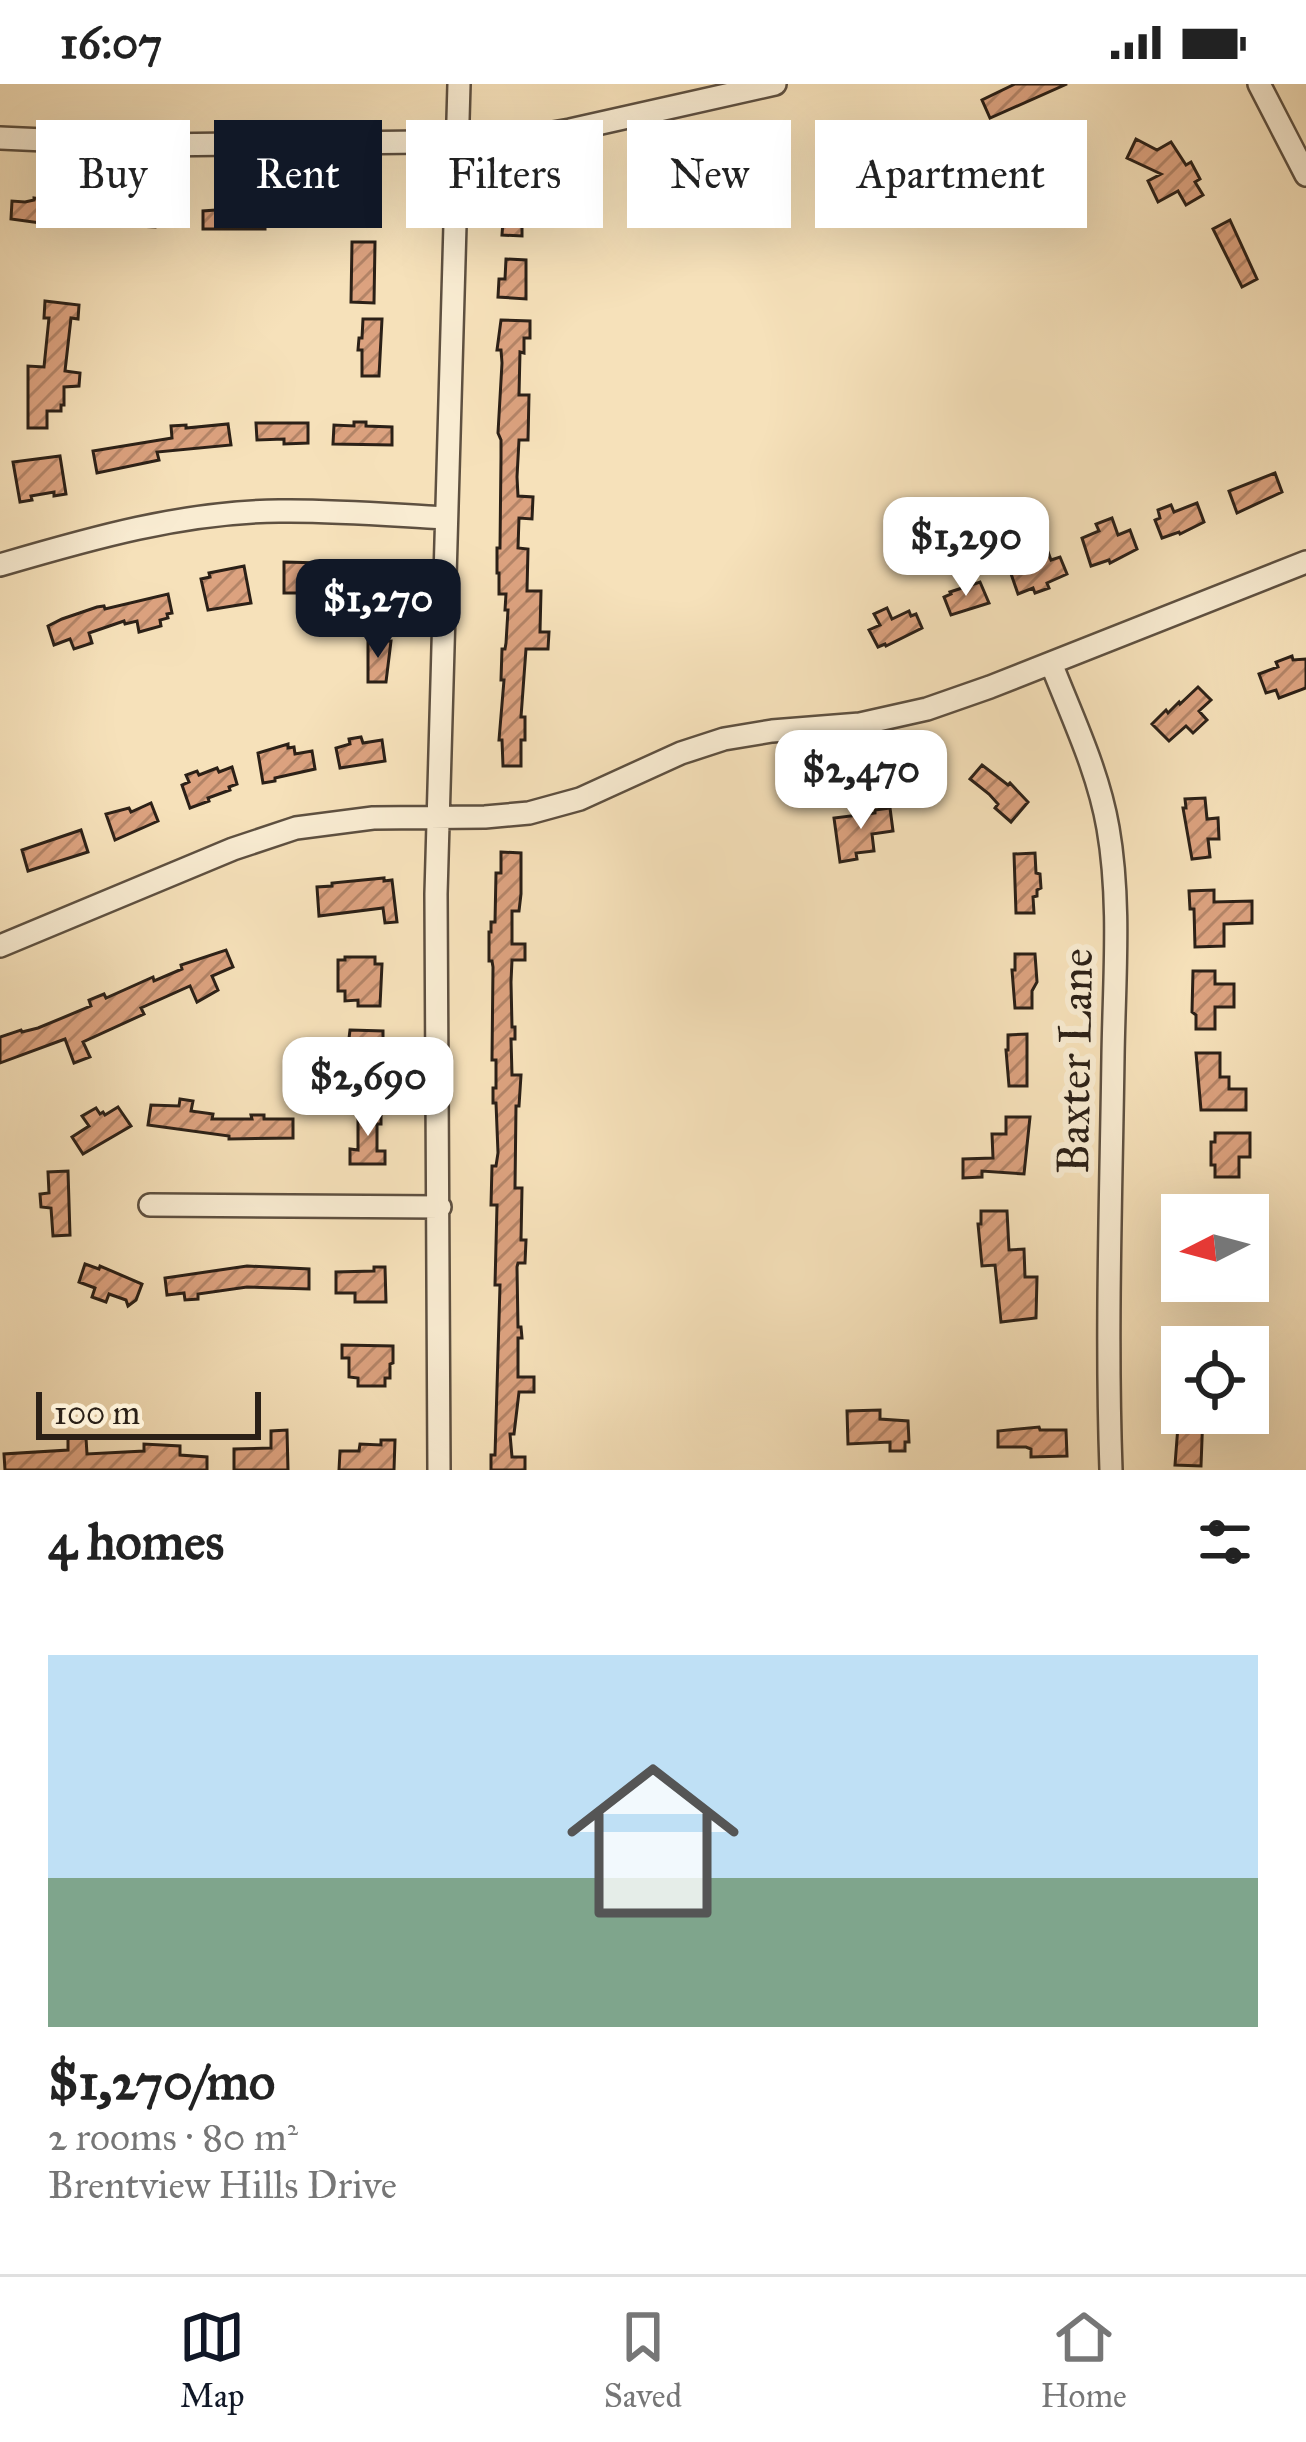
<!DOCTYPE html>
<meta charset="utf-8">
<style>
:root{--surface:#fff;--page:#f2f2f2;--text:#222;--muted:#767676;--line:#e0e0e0;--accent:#111827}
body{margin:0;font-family:"IM FELL Great Primer",serif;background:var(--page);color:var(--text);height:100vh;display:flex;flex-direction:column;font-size:45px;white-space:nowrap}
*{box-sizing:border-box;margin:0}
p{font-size:39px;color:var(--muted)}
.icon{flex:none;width:66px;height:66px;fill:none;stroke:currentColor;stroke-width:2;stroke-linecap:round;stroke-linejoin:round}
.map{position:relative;height:1386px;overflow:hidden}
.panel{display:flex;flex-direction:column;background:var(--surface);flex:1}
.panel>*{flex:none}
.guide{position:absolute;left:36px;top:36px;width:1236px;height:108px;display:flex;gap:24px}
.needle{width:78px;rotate:264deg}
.buttons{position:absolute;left:1161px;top:1110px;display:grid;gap:24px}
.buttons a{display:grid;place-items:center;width:108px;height:108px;border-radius:0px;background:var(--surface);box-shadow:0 12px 48px #0002;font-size:60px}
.scale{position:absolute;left:36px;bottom:30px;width:225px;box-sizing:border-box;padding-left:12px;border:6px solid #2b2017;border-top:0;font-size:33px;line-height:42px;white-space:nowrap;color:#2b2017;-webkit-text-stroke:9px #f9ecd2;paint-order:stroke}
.price{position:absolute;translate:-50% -102px;padding:0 27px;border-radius:24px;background:#fff;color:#222;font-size:39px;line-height:78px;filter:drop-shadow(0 3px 6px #0008)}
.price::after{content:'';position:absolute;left:50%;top:72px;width:36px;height:27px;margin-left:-18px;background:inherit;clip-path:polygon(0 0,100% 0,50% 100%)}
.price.current{background:var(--accent);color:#fff}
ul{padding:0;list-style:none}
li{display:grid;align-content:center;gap:24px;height:636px;padding:0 48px}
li+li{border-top:3px solid var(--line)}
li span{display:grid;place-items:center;height:372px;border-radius:0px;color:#555}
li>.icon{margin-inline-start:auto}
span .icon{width:216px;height:216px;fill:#fffc;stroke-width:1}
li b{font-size:51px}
h2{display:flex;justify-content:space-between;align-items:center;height:144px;padding:0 48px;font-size:51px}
.pill{padding:0 42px;border-radius:0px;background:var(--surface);box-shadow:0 12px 48px #0002;font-size:42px;line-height:108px}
.pill.current{background:var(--accent);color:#fff}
.status{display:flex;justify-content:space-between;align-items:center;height:84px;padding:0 60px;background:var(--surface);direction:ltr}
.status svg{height:33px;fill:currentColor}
.tabs{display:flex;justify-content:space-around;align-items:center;height:168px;border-top:3px solid var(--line);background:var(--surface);font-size:33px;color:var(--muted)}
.tabs a{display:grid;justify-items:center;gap:6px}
.tabs .current{color:var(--accent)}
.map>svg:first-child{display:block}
.building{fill:url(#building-hatch);stroke:#2b2017;stroke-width:3}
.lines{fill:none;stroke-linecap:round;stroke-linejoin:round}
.minor-casing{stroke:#5e5040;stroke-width:26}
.minor{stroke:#f9ecd2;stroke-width:21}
.labels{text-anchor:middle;stroke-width:12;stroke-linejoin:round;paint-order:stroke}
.street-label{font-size:45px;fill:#2b2017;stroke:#f9ecd2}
</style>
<div class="status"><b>16:07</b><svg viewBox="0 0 49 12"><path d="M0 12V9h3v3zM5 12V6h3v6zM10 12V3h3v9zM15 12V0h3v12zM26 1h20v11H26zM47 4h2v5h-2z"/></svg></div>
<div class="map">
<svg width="1306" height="1386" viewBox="0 0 1306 1386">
<defs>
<pattern id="building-hatch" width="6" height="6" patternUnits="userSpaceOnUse" patternTransform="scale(3)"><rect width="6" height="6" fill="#dca27f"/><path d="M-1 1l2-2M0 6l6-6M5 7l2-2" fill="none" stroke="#b38467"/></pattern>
</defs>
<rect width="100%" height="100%" fill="#f6e1ba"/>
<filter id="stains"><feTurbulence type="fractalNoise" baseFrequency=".00167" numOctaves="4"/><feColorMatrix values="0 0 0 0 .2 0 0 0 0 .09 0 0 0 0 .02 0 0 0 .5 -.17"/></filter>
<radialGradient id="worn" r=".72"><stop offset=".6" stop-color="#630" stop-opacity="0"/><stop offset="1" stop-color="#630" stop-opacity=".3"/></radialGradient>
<path class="building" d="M1015 0H1067L990 34 982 16Z
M958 39 964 56 904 77 898 58 907 55 906 53Z
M1136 55 1157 66 1171 58 1186 81 1191 78 1200 95 1195 98 1203 111 1186 121 1178 107 1158 118 1148 97 1161 90 1127 74Z
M875 74 880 93 845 104 850 121 832 126 822 88Z
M506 94H524L523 113H526L525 120H528L527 133H522V152L502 151Z
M337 100 359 101V105H370V126L317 125V104H337Z
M34 114 64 118 63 138 48 137V140L11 135 12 117 25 118 34 116Z
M126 119 156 124 155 143 96 140 97 123 126 122Z
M230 120H250V125L265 126V145H203V127L231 125Z
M1230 136 1257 195 1242 203 1213 145Z
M352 158H375L374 219 351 218Z
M506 175 526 176V215L498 213 499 195H505Z
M45 217 79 221 78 235 71 234 65 287 80 289 79 302 64 303V321H61V327H47V344H28V282L44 283 49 234H44Z
M363 235H382L379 292H362V266H358L359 254H362Z
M501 236 530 237V254H524V269L520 268 519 311H529L528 356H519L517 393 518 412 533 413 532 435 519 434 518 464 528 465 527 507H541L540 548H549L548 565H526L521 633H525V656H521V682H503L502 656H499L504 596H501L502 565H505L506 559 508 526H505L506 510H499V489H497V464H500L501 373V356L498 349 502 279 501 266H497Z
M354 338H366V342L392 343V361L333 360 334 341 354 342Z
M256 339H308V359L284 360V355L257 356Z
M228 340 231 361 157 368 159 376 97 389 93 367 172 354 171 342 186 341V344Z
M60 372 66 410 54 412V408L31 412 32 416 20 418 13 378Z
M1275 389 1282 408 1237 429 1229 407Z
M1197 419 1204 438 1180 450 1179 448 1162 454 1155 436 1160 434 1158 426 1171 421 1174 428Z
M1112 434 1118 451 1130 446 1137 465 1110 479 1109 476 1091 482 1082 454 1099 447 1096 440Z
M1043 454 1051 476 1060 473 1067 490 1047 499 1049 504 1035 509 1033 504 1018 510 1008 481 1031 472 1026 461Z
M284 478 359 480V483L366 482 367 507H341V500L318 501V509H284Z
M244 482 251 519 208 526 201 495 210 493 209 489Z
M980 498 989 519 951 531 944 513 951 510 950 508Z
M168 510 172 529 167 530 168 534 160 536 161 542 139 548 137 537 125 540 124 537 89 549 92 559 74 565 70 555 54 561 48 542 62 535 97 523 104 522 105 525Z
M887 524 892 535 909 527 911 532 916 530 922 544 886 562 885 560 878 563 869 546 880 541 874 530Z
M368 557H391L386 598H368Z
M1292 572 1293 576 1306 575V604L1279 614 1276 606 1266 609 1259 590 1278 583 1276 578Z
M1198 603 1211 616 1199 627 1207 636 1193 649 1186 642 1169 657 1152 640 1166 626 1168 629 1179 618 1180 620Z
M361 653 363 659 382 656 385 677 340 684 336 664 350 660 349 655Z
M288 660V664L294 663 295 670 312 667 315 685 275 694V697L263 699 258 669Z
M982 681 1008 701 1010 699 1028 718 1011 738 995 724 998 720 989 710 970 695Z
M232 683 237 700 229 703 230 706 208 714 209 717 190 724 182 701 189 698 186 691 197 687 199 691 217 684 219 688Z
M1205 714 1207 735 1218 734 1219 755H1208L1210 773 1192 775 1183 724H1186L1185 715Z
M151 719 158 737 115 756 106 730 129 724 131 728Z
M890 724 893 747 872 750 874 767 856 769 857 775 840 778 834 734 875 729V726Z
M81 746 88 768 28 787 22 766Z
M501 768 521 769V810L519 827H512V860H525V876H512L511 898 512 943H515V955H511L512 991H521L519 1022H516L515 1104H522L521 1156H526L525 1179H518L517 1183 518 1243H521L522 1254H518V1293H534V1308H519L514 1350H510L512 1373H525V1386H491V1371H495L500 1201H495L497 1121H491L492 1082H496L498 1069 496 1019H493V1004H496V976H492L493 883 492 877H489V848H491V838H495L496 789H501Z
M1035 769 1036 789 1040 790 1041 804 1037 806V812L1033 813 1034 829H1016L1014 770Z
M384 794V797L392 796 397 838 385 839 383 824 319 832 317 803 332 802V799Z
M1214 806V818L1252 817V839L1224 840V862L1195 863 1194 825H1190L1189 807Z
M226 866 233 883 212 892 218 906 197 918 190 902 141 924 144 930 83 958 90 973 74 979 65 955 0 979V953L21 946 22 948 38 944 91 922 89 916 104 910 106 914 153 893 154 897 182 885 181 881Z
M1015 870H1035L1037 898 1032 907V924H1015L1012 886H1015Z
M345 873H375V880H382L380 922H358V916L345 917V907H338V876H345Z
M1193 887H1215V900H1234V923H1215V945H1196V931L1192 928Z
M350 946 383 947V962H378V1001H358V972L347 971Z
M1027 950V1002H1009L1006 966H1008V951Z
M1196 969H1220V993H1229V1005H1246V1026H1201Z
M180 1015 193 1017 191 1027 213 1030 212 1035H252L251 1031H264V1035H293V1054L229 1055V1052L148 1041 151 1021 179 1022Z
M118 1023 131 1042 83 1070 72 1053 89 1042 82 1032 96 1024 100 1030 103 1028 105 1031Z
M358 1024 381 1025V1040H377V1067H385V1080H350V1065L358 1066Z
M1006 1033H1030L1024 1090 982 1087V1093L963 1094V1075L993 1074 992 1050H1006Z
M1215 1049H1250V1073H1239V1093H1215V1081H1211V1058H1215Z
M68 1087 70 1151 53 1152 51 1124 41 1123 40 1110 49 1109 48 1088Z
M981 1127H1007L1009 1166 1024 1165 1025 1193H1037L1036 1234 1001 1238 995 1181 982 1182 978 1140H981Z
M85 1180 99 1185 100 1182 142 1200 136 1216 128 1222 126 1216 109 1210 106 1218 92 1213 95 1204 79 1198Z
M247 1182 309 1185V1205L247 1203 198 1210V1215L185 1216 184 1209 167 1211 165 1194Z
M374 1183H385L386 1218H355V1209H336V1188L374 1187Z
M342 1261 393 1262V1279L390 1280V1294H385V1302H358V1294L349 1293V1274H342Z
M880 1326V1335L908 1337 909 1358H905V1367H890V1358L848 1360 847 1327Z
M1179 1329H1203L1201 1382 1175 1381Z
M1039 1343 1040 1346H1066L1067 1372 1031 1373V1365L1026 1363H998V1347Z
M287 1346 288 1386H234V1365L271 1364V1347Z
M68 1354H86L87 1370 144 1367V1360L180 1362V1371L207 1373V1386H5L4 1370 68 1366Z
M381 1356H395L394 1386H339L340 1367H359L360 1360 381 1361Z"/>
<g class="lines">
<g class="minor-casing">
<path id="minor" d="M1259 0 1306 91
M0 54 156 61 506 57 570 46 775 0
M0 481C92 454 183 428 279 427 334 426 390 431 445 434
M1051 579C1072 633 1098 686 1108 744 1121 818 1114 898 1113 973 1111 1111 1106 1248 1111 1386
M0 862 233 765 296 744 373 734 485 733 529 729 580 715 681 669 724 655 772 647 860 640 927 625 990 603 1306 478
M150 1121 440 1123
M439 1386 436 810 459 0"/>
</g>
<use href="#minor" class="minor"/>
</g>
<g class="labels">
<g class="street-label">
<text transform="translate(1074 977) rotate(-89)" y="16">Baxter Lane</text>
</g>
</g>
<rect width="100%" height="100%" filter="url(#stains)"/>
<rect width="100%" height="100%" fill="url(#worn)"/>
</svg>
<div class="buttons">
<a><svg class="needle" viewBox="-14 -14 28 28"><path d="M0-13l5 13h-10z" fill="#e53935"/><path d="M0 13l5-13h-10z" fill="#767676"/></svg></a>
<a><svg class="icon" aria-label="locate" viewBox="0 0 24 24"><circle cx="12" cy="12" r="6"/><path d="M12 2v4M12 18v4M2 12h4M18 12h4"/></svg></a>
</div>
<div class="scale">100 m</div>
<b class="price" style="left:966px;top:515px">$1,290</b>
<b class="price current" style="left:378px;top:577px">$1,270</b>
<b class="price" style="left:861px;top:748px">$2,470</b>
<b class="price" style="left:368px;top:1055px">$2,690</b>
<div class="guide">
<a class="pill">Buy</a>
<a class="pill current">Rent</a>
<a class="pill">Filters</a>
<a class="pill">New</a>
<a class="pill">Apartment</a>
</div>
</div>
<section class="panel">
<h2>4 homes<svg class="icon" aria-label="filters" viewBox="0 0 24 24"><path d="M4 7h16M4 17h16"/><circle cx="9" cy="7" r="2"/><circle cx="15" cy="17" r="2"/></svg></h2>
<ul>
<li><span style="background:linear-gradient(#bfe0f5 60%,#7fa58c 0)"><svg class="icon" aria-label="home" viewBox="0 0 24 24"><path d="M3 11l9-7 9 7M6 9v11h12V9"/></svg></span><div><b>$1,270/mo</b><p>2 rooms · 80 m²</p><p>Brentview Hills Drive</p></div></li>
</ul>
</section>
<nav class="tabs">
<a class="current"><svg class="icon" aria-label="map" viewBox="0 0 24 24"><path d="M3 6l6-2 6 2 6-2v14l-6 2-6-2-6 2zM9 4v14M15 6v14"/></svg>Map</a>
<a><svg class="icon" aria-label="saved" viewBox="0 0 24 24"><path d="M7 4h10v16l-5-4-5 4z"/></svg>Saved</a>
<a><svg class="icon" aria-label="home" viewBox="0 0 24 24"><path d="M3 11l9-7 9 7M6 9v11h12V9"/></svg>Home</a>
</nav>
